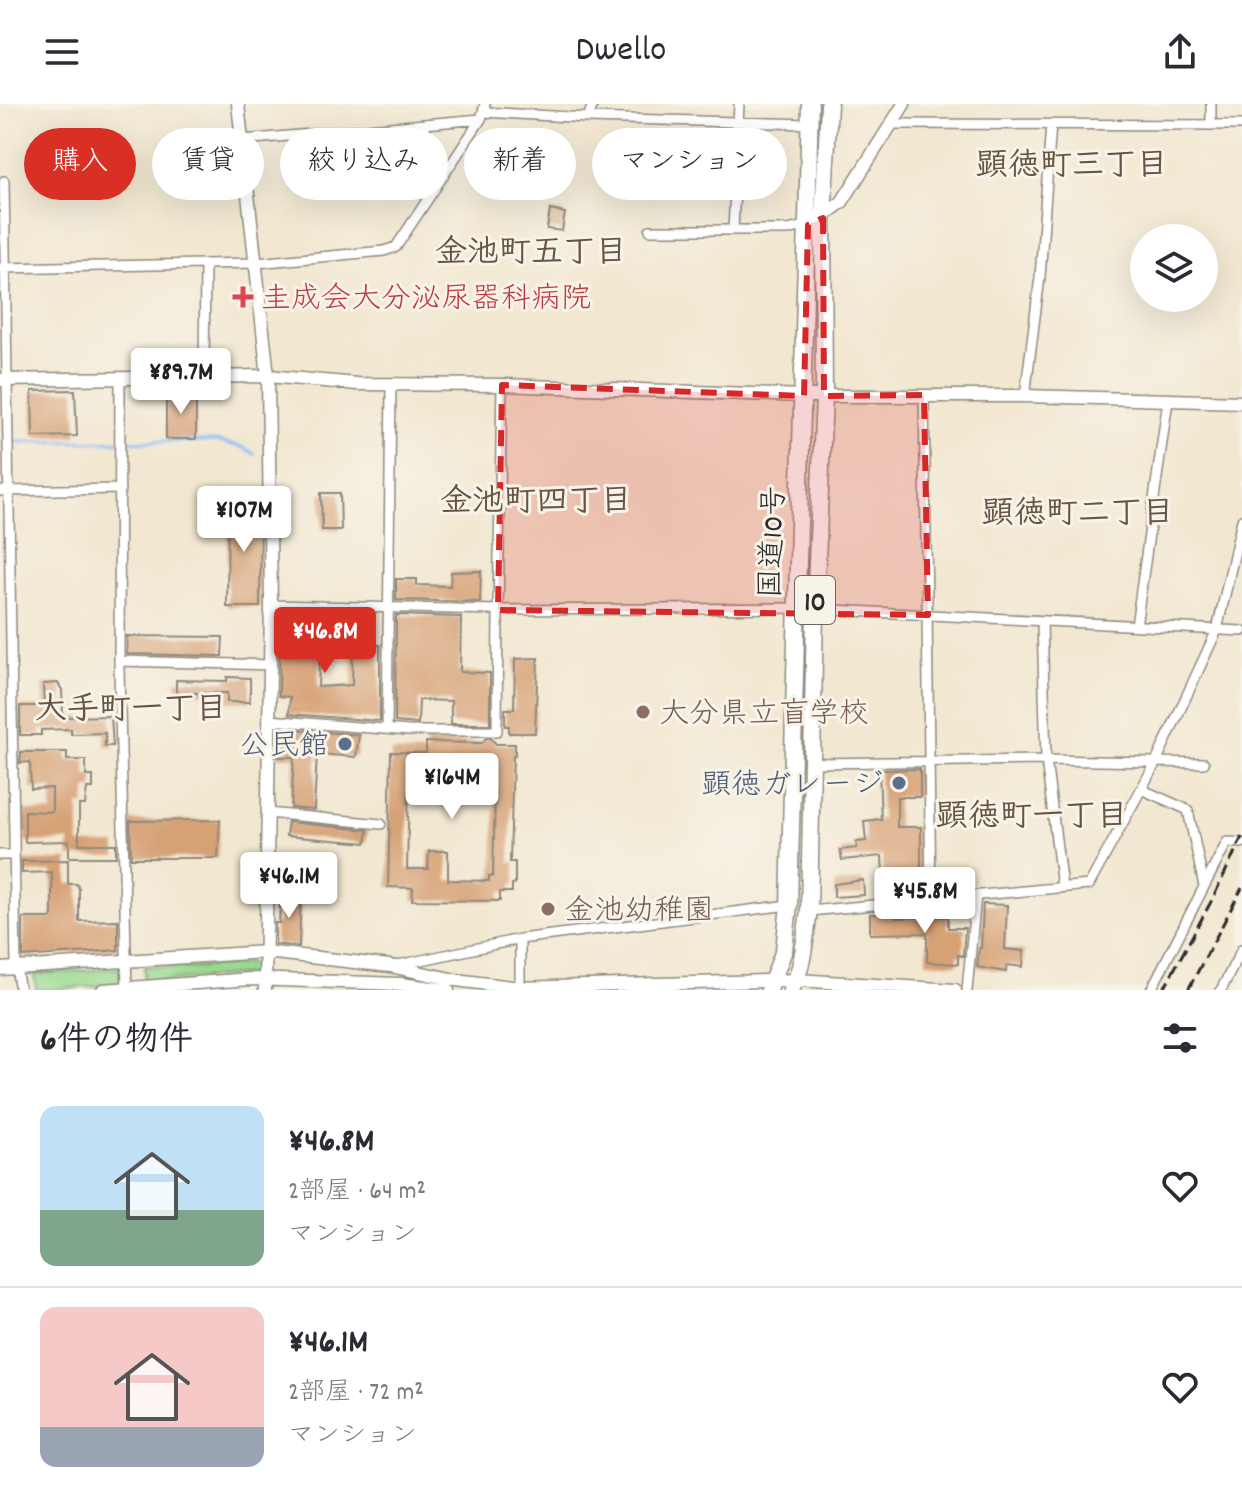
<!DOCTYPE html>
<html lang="ja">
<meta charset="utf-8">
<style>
:root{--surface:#fff;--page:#f2f2f3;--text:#2b2b33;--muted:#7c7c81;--line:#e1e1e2;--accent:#d93025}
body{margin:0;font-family:Dekko,"Klee One",sans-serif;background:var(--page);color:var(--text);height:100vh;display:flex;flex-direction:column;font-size:30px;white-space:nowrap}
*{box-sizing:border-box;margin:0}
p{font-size:26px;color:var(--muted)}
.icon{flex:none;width:44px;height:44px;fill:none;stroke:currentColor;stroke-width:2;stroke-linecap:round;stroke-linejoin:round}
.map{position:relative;height:886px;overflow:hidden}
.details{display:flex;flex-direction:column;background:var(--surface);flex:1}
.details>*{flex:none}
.hud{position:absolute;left:24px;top:24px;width:800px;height:72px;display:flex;gap:16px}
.controls{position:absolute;left:1130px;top:120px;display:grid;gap:16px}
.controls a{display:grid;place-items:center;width:88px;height:88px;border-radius:50%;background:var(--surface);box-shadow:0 8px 32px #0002;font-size:40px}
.price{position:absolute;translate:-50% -68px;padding:0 18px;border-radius:8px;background:#fff;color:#222;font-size:26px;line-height:52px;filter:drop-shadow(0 2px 4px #0008)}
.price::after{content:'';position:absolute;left:50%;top:48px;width:24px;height:18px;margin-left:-12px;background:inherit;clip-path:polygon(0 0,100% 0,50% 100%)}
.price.on{background:var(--accent);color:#fff}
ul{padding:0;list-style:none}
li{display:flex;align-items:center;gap:24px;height:200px;padding:0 40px}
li+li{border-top:2px solid var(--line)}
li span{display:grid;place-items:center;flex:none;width:224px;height:160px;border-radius:16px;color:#555}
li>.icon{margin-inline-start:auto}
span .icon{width:96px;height:96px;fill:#fffc;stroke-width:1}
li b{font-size:34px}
h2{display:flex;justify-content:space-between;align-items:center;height:96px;padding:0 40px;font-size:34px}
.chip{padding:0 28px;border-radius:36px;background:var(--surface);box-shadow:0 8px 32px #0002;font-size:28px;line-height:72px}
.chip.on{background:var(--accent);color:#fff}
header{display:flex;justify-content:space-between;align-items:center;height:104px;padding:0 40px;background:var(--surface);font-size:36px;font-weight:600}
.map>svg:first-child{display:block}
.green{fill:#98d990;stroke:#62825e;stroke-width:2}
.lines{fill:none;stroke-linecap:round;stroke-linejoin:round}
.stream{stroke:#86b9f3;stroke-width:3}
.building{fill:#d7a176;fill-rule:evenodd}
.minor-casing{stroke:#8e897e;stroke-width:12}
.tertiary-casing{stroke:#8e897e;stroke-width:15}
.trunk-casing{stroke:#8e897e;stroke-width:19}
.minor{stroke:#fff;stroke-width:9}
.tertiary{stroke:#fff;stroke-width:12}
.trunk{stroke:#fff;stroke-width:16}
.rail{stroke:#2b2b2b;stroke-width:3;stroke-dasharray:12 6;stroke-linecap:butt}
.marked{fill:#d62828;fill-opacity:0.2;stroke:#d62828;stroke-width:6;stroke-dasharray:16 10;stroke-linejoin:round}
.health-dot{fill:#e0444e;stroke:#f7f3e8;stroke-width:3}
.education-dot{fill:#8d6e63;stroke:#f7f3e8;stroke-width:3}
.service-dot{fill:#5c6f8a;stroke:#f7f3e8;stroke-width:3}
.labels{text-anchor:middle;stroke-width:6;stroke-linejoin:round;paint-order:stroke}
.shield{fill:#f7f3e8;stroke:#686764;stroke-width:2}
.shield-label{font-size:28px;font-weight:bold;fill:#2b2b2b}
.health-label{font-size:30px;fill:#be3a42;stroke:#f7f3e8;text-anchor:start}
.street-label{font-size:30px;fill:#2b2b2b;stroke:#f7f3e8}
.education-label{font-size:30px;fill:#785e54;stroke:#f7f3e8;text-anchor:start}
.service-label{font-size:30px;fill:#4e5e75;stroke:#f7f3e8;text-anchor:end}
.neighbourhood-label{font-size:32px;font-weight:bold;fill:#675445;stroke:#f7f3e8}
</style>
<header><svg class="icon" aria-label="menu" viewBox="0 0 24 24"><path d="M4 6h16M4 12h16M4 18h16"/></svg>Dwello<svg class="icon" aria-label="share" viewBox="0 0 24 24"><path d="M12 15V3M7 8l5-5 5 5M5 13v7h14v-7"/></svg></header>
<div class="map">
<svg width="1242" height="886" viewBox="0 0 1242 886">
<rect width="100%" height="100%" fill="#f7f3e8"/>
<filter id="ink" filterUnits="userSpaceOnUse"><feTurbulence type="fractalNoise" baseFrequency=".0125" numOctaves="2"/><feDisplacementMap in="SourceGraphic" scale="16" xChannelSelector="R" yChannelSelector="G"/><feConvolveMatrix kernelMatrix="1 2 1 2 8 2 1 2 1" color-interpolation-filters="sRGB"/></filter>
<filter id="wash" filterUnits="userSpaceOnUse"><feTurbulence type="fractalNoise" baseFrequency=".006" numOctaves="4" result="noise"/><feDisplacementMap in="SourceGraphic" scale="32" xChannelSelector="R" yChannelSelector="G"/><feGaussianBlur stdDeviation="1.8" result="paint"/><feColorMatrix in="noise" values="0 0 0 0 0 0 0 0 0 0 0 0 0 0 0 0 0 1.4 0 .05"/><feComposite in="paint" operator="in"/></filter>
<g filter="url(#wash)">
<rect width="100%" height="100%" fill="#f2e7d0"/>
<path class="green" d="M254 859V870L144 879V862L187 864Z
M120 864 121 881 36 886 34 870Z"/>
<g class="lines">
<path class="stream" d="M0 338 215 337 242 343 255 350"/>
</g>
<g id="blocks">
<path class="building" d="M550 106 565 109 562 127 547 125Z
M75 286 77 332 33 333 32 287Z
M166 288H196V335H166Z
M321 389H340L341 426H322Z
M261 397 260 503H227L228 398Z
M481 467 480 498 396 496V475H417V481L450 482 451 468Z
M280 511 321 512 318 583 352 581 353 541H380V617L289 610 290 593 279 592Z
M396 511 461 513 460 568 490 569V620H451V597L419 596 418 620 395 618Z
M127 532 223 533 222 552 127 550Z
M538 554 535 629H509V622H505V605H514L515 555Z
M227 573 250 574V598H227V589H176V576L227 577Z
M58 579 62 586 63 613 111 612 113 642H105V629L71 630V625L41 626V631H20V602H44L43 580Z
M278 624 359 631 356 653 317 650 314 706 291 704 294 653H278Z
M486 634H491L496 640H515V652H513L510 758H515V780H512V788H500V797L412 796 413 784 388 783 391 648 426 649V638L482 639ZM409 680 443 681V686H453V690H465V687H495L493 772H489V777L448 776V747H429L428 765H407Z
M21 648H67V656H86V672H93V684H87L85 701H79V740H116V753H69V737L25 738V707L52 708V684L31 685 30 658 20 659Z
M920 665V693H897V723H921V787L884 789 882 752 842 756 840 746 857 744 856 738 866 737 864 717 881 715 879 666Z
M220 716 218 754H131L130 717Z
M288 718 368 726 366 739 286 732Z
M68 756V780H77L79 785V817L118 816V846L23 853V814H51L52 810V768L22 769V757Z
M863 776 864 791 834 793V780Z
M281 788 301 789 299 843 275 840V819H279Z
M983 800 1007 801 1005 845 1024 847 1023 863 1007 861 1006 868 977 863 979 844H981Z
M870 810H896V814L948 813V824H965L963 852 958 851V860L927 858V829L870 830Z"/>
</g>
</g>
<g filter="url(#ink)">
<use href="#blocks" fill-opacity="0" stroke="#8e897e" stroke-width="2"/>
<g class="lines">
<g class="minor-casing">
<path id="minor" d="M483 8 588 14 810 20
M588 14 593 0
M892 20 1242 21
M1211 21V0
M242 36 481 15
M4 77 16 864 20 886
M650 126H788L808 121
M733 126 739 0
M0 164 256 159 384 147 396 143 481 15 485 0
M204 273 205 160
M120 274 119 565 127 886
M924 291 931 795
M1025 292 1040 173 1051 20
M0 387 120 385
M271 501 498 506 502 281
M1042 517 1046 656 1062 783
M1136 522 1168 296
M119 557 270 561
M269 616 409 627H497L498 506 796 504 1242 527
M387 625 391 281
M811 659 1046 656 1204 659
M1141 685 1188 706 1204 782
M268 709 381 720
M0 751H14
M809 807 1089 781 1156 658 1217 526 1242 416
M520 835V886
M394 862 520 835 789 801
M967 886 976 791
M1151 886 1227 738 1242 739
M1221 886 1242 845"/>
</g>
<g class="tertiary-casing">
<path id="tertiary" d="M238 0 268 272 271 501 265 886
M818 116 842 98 904 0
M0 276 268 272 357 280 502 281 804 292H1025L1242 298
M0 865 265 848 390 862 456 876 520 884
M515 884 797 876 955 886
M103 886 250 875 401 880 448 886"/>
</g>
<g class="trunk-casing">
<path id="trunk" d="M769 886 784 846 789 801 810 0
M791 886C804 862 805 833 809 807L815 506 824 292 823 114 829 0"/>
</g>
<use href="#minor" class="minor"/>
<use href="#tertiary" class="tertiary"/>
<use href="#trunk" class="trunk"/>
<path class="rail" d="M1163 886 1213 794 1242 733
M1188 886 1242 784"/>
</g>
</g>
<path class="marked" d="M823 114 824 292 924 291 928 511 498 506 502 281 804 292 808 121Z"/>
<path class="health-dot" d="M239 181h8v8h8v8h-8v8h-8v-8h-8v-8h8z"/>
<g class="education-dot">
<circle cx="643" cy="608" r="8"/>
<circle cx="548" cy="805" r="8"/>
</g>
<g class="service-dot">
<circle cx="345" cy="640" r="8"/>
<circle cx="899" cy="679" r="8"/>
</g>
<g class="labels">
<rect class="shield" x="795" y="472" width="40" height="48" rx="6"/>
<g class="shield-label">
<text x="815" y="506">10</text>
</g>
<g class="health-label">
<text x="261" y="203">圭成会大分泌尿器科病院</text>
</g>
<g class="street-label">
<text transform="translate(771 438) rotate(-88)" y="10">国道10号</text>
</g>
<g class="education-label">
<text x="659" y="618">大分県立盲学校</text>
<text x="564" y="815">金池幼稚園</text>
</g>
<g class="service-label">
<text x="329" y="650">公民館</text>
<text x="883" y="689">顕徳ガレージ</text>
</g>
<g class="neighbourhood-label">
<text x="1072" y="70">顕徳町三丁目</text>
<text x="531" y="157">金池町五丁目</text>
<text x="536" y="406">金池町四丁目</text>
<text x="1078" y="418">顕徳町二丁目</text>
<text x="131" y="614">大手町一丁目</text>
<text x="1032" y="721">顕徳町一丁目</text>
</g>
</g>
</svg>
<div class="controls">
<a><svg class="icon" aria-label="layers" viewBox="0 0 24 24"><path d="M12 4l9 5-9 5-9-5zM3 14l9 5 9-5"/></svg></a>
</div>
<b class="price" style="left:181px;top:312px">¥89.7M</b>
<b class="price" style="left:244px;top:450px">¥107M</b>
<b class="price on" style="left:325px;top:571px">¥46.8M</b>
<b class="price" style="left:452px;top:717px">¥164M</b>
<b class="price" style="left:289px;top:816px">¥46.1M</b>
<b class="price" style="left:925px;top:831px">¥45.8M</b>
<div class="hud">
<a class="chip on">購入</a>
<a class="chip">賃貸</a>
<a class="chip">絞り込み</a>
<a class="chip">新着</a>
<a class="chip">マンション</a>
</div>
</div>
<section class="details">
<h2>6件の物件<svg class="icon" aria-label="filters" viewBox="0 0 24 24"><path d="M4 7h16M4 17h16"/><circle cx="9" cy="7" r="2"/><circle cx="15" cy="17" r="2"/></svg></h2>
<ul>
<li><span style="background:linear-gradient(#bfe0f5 65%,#7fa58c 0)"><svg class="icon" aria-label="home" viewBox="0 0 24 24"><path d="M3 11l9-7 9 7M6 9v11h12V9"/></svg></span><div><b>¥46.8M</b><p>2部屋 · 64 m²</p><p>マンション</p></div><svg class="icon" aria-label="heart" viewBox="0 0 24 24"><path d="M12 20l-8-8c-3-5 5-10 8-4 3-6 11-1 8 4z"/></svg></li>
<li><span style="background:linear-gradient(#f6c9c9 75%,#9aa5b1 0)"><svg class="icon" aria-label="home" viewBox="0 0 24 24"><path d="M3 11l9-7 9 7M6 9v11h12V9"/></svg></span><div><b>¥46.1M</b><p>2部屋 · 72 m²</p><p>マンション</p></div><svg class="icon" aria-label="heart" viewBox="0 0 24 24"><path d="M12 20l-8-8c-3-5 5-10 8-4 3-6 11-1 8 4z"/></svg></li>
</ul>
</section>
